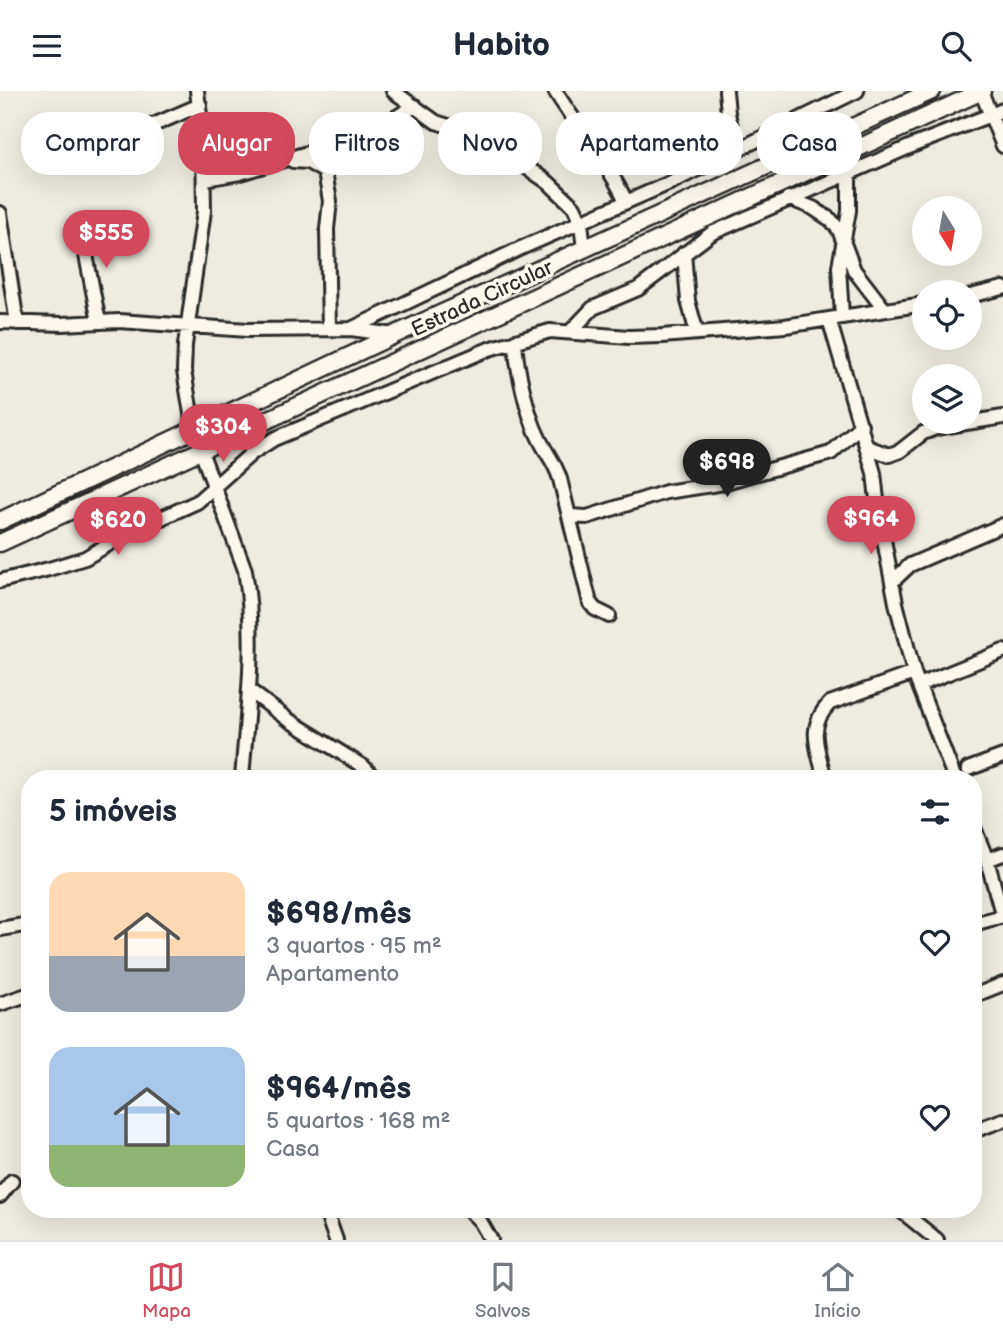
<!DOCTYPE html>
<html lang="pt">
<meta charset="utf-8">
<style>
:root{--surface:#fff;--page:#f2f2f3;--text:#1f2937;--muted:#747a83;--line:#e0e1e3;--accent:#d1495b}
body{margin:0;font-family:"Balsamiq Sans",sans-serif;background:var(--page);color:var(--text);height:100vh;display:flex;flex-direction:column;font-size:26px;white-space:nowrap}
*{box-sizing:border-box;margin:0}
p{font-size:23px;color:var(--muted)}
.icon{flex:none;width:38px;height:38px;fill:none;stroke:currentColor;stroke-width:2;stroke-linecap:round;stroke-linejoin:round}
.map{position:relative;flex:1;overflow:hidden}
.side{position:absolute;left:21px;top:679px;width:961px;height:448px;display:flex;flex-direction:column;background:var(--surface);border-radius:28px;box-shadow:0 7px 28px #0002}
.side>*{flex:none}
.banner{position:absolute;left:21px;top:21px;width:962px;height:63px;display:flex;gap:14px}
.needle{width:46px;rotate:169deg}
.buttons{position:absolute;left:912px;top:105px;display:grid;gap:14px}
.buttons a{display:grid;place-items:center;width:70px;height:70px;border-radius:50%;background:var(--surface);box-shadow:0 7px 28px #0002;font-size:35px}
.price{position:absolute;translate:-50% -60px;padding:0 16px;border-radius:24px;background:var(--accent);color:#fff;font-size:23px;line-height:46px;filter:drop-shadow(0 2px 4px #0008)}
.price::after{content:'';position:absolute;left:50%;top:42px;width:21px;height:16px;margin-left:-10px;background:inherit;clip-path:polygon(0 0,100% 0,50% 100%)}
.price.active{background:#222;color:#fff}
ul{padding:0;list-style:none}
li{display:flex;align-items:center;gap:21px;height:175px;padding:0 28px}
li span{display:grid;place-items:center;flex:none;width:196px;height:140px;border-radius:21px;color:#555}
li>.icon{margin-inline-start:auto}
span .icon{width:84px;height:84px;fill:#fffc;stroke-width:1}
li b{font-size:30px}
h2{display:flex;justify-content:space-between;align-items:center;height:84px;padding:0 28px;font-size:30px}
.pill{padding:0 24px;border-radius:28px;background:var(--surface);box-shadow:0 7px 28px #0002;font-size:24px;line-height:63px}
.pill.active{background:var(--accent);color:#fff}
header{display:flex;justify-content:space-between;align-items:center;height:91px;padding:0 28px;background:var(--surface);font-size:32px;font-weight:700}
.tabs{display:flex;justify-content:space-around;align-items:center;height:98px;border-top:2px solid var(--line);background:var(--surface);font-size:19px;color:var(--muted)}
.tabs a{display:grid;justify-items:center;gap:4px}
.tabs .active{color:var(--accent)}
.map>svg:first-child{display:block}
.lines{fill:none;stroke-linecap:round;stroke-linejoin:round}
.minor-casing{stroke:#2b2b2b;stroke-width:18}
.major-casing{stroke:#2b2b2b;stroke-width:21}
.minor{stroke:#fbf7ec;stroke-width:12}
.major{stroke:#fbf7ec;stroke-width:16}
.labels{text-anchor:middle;stroke-width:7;stroke-linejoin:round;paint-order:stroke}
.street-label{font-size:21px;fill:#2b2b2b;stroke:#fbf7ec}
</style>
<header><svg class="icon" aria-label="menu" viewBox="0 0 24 24"><path d="M4 6h16M4 12h16M4 18h16"/></svg>Habito<svg class="icon" aria-label="search" viewBox="0 0 24 24"><circle cx="10" cy="10" r="6"/><path d="M15 15l6 6"/></svg></header>
<div class="map">
<svg width="1003" height="1149" viewBox="0 0 1003 1149">
<rect width="100%" height="100%" fill="#eeebe0"/>
<filter id="ink" filterUnits="userSpaceOnUse"><feTurbulence type="fractalNoise" baseFrequency=".0143" numOctaves="2"/><feDisplacementMap in="SourceGraphic" scale="14" xChannelSelector="R" yChannelSelector="G"/><feConvolveMatrix kernelMatrix="1 2 1 2 8 2 1 2 1" color-interpolation-filters="sRGB"/></filter>
<g filter="url(#ink)">
<g class="lines">
<g class="minor-casing">
<path id="minor" d="M393 0 436 31 483 46 549 92 574 116 581 131 584 159
M555 0C578 37 607 71 626 110
M726 0 728 22 736 59
M981 0 1003 55
M64 69 123 47 200 14
M293 70 308 71 325 81 330 110 327 138 329 238
M205 88 240 82 321 58 355 51 415 15
M788 107 813 117 831 129 839 139 854 179 884 218
M0 122 17 232
M80 133 99 231
M684 162 688 210 697 242
M970 205 1003 197
M842 225 839 176 849 120V83
M829 228 874 382 878 418 896 512 914 582 955 688
M0 231 62 233 119 230 248 239 351 238 394 244
M351 238 521 157 672 91 857 0
M571 240 593 217 638 198 712 142 914 54 1003 19
M515 250C516 274 527 323 538 345 545 361 555 371 560 388L590 512 595 518 609 525
M194 341 184 280 185 254 204 120 203 48 197 0
M867 356 889 364 900 360 923 342 936 337 1003 326
M201 360 245 479C257 548 247 619 242 688
M569 425 587 426 666 401 718 393 831 362 861 334
M0 490 49 478 85 467 128 442 197 411 252 362 274 348 489 258 550 240 629 246 662 245 785 235 924 213
M892 491 910 474 1003 434
M919 594 1003 560
M249 599 287 628 364 676 375 688
M968 678 1003 665
M825 688C818 658 806 636 830 612L914 582
M973 734 987 769
M1003 763 987 769 1003 826
M973 833 1003 825
M0 838 30 833
M973 905 1003 893
M0 913 30 903
M973 1040 1003 1029
M0 1105 12 1090
M325 1118 336 1149
M468 1118 480 1130 491 1149
M899 1118 937 1149"/>
</g>
<g class="major-casing">
<path id="major" d="M0 430 394 244 932 0
M0 452 982 0"/>
</g>
<use href="#minor" class="minor"/>
<use href="#major" class="major"/>
</g>
</g>
<g class="labels">
<g class="street-label">
<text transform="translate(482 207) rotate(-25)" y="7">Estrada Circular</text>
</g>
</g>
</svg>
<div class="buttons">
<a><svg class="needle" viewBox="-14 -14 28 28"><path d="M0-13l5 13h-10z" fill="#e53935"/><path d="M0 13l5-13h-10z" fill="#747a83"/></svg></a>
<a><svg class="icon" aria-label="locate" viewBox="0 0 24 24"><circle cx="12" cy="12" r="6"/><path d="M12 2v4M12 18v4M2 12h4M18 12h4"/></svg></a>
<a><svg class="icon" aria-label="layers" viewBox="0 0 24 24"><path d="M12 4l9 5-9 5-9-5zM3 14l9 5 9-5"/></svg></a>
</div>
<b class="price" style="left:106px;top:179px">$555</b>
<b class="price" style="left:223px;top:373px">$304</b>
<b class="price active" style="left:727px;top:408px">$698</b>
<b class="price" style="left:871px;top:465px">$964</b>
<b class="price" style="left:118px;top:466px">$620</b>
<div class="banner">
<a class="pill">Comprar</a>
<a class="pill active">Alugar</a>
<a class="pill">Filtros</a>
<a class="pill">Novo</a>
<a class="pill">Apartamento</a>
<a class="pill">Casa</a>
</div>
<section class="side">
<h2>5 imóveis<svg class="icon" aria-label="filters" viewBox="0 0 24 24"><path d="M4 7h16M4 17h16"/><circle cx="9" cy="7" r="2"/><circle cx="15" cy="17" r="2"/></svg></h2>
<ul>
<li><span style="background:linear-gradient(#ffd9b3 60%,#9aa5b1 0)"><svg class="icon" aria-label="home" viewBox="0 0 24 24"><path d="M3 11l9-7 9 7M6 9v11h12V9"/></svg></span><div><b>$698/mês</b><p>3 quartos · 95 m²</p><p>Apartamento</p></div><svg class="icon" aria-label="heart" viewBox="0 0 24 24"><path d="M12 20l-8-8c-3-5 5-10 8-4 3-6 11-1 8 4z"/></svg></li>
<li><span style="background:linear-gradient(#a9c7e8 70%,#8fb573 0)"><svg class="icon" aria-label="home" viewBox="0 0 24 24"><path d="M3 11l9-7 9 7M6 9v11h12V9"/></svg></span><div><b>$964/mês</b><p>5 quartos · 168 m²</p><p>Casa</p></div><svg class="icon" aria-label="heart" viewBox="0 0 24 24"><path d="M12 20l-8-8c-3-5 5-10 8-4 3-6 11-1 8 4z"/></svg></li>
</ul>
</section>
</div>
<nav class="tabs">
<a class="active"><svg class="icon" aria-label="map" viewBox="0 0 24 24"><path d="M3 6l6-2 6 2 6-2v14l-6 2-6-2-6 2zM9 4v14M15 6v14"/></svg>Mapa</a>
<a><svg class="icon" aria-label="saved" viewBox="0 0 24 24"><path d="M7 4h10v16l-5-4-5 4z"/></svg>Salvos</a>
<a><svg class="icon" aria-label="home" viewBox="0 0 24 24"><path d="M3 11l9-7 9 7M6 9v11h12V9"/></svg>Início</a>
</nav>
